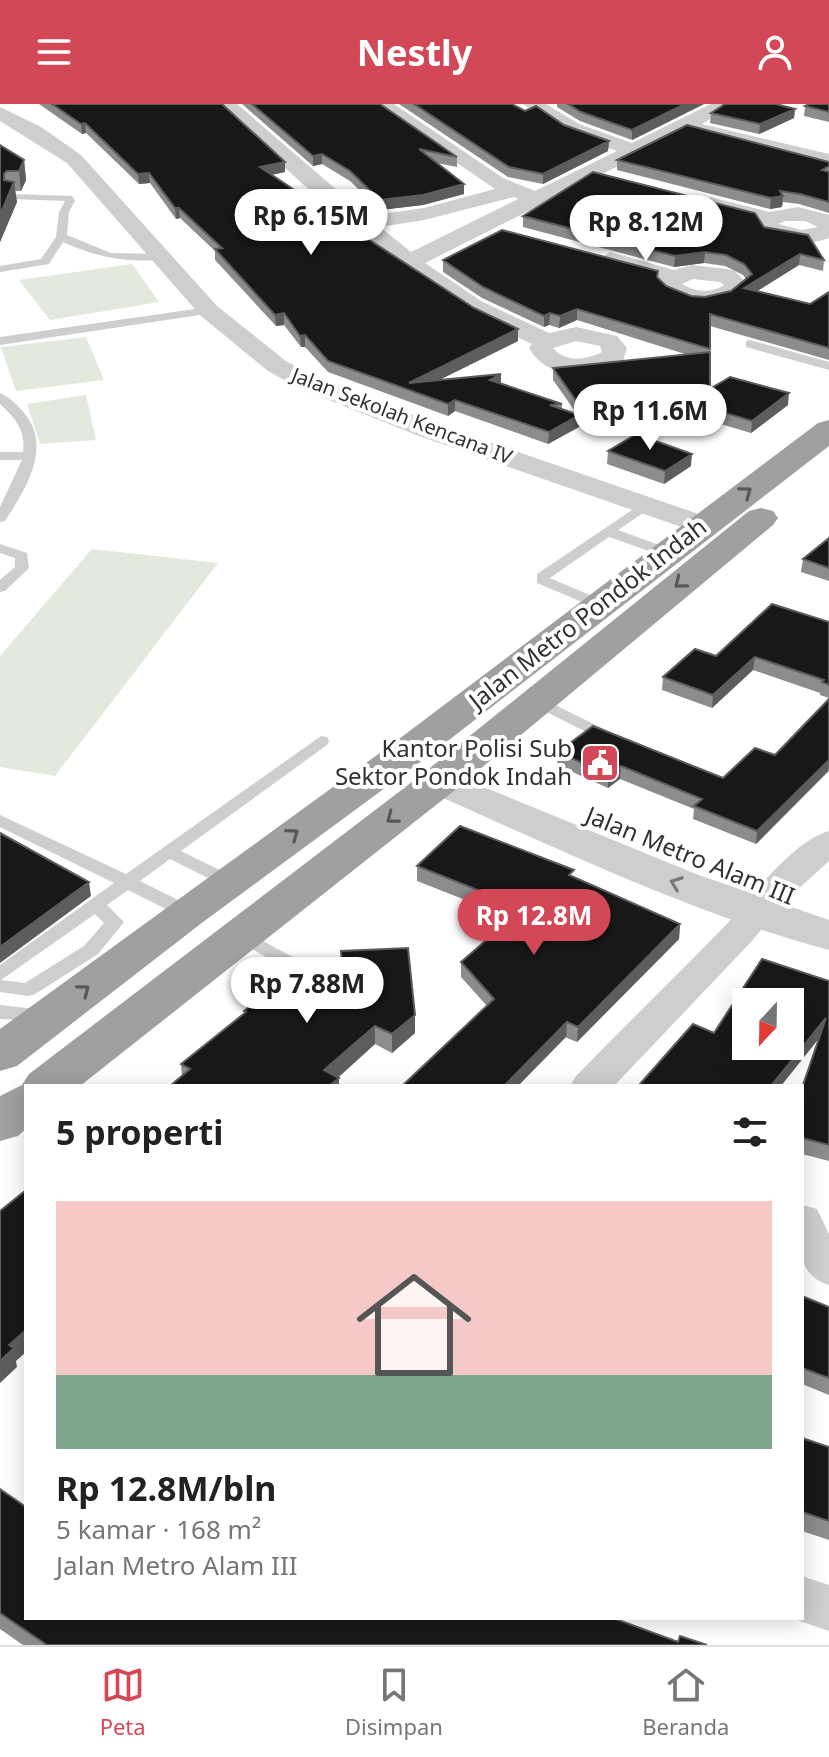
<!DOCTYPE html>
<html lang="id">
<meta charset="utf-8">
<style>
:root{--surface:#fff;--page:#f2f2f2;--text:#222;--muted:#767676;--line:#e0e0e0;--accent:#d34857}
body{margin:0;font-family:"Noto Sans",sans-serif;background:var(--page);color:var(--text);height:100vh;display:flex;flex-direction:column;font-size:30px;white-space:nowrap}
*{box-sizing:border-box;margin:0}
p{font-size:26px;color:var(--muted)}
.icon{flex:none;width:44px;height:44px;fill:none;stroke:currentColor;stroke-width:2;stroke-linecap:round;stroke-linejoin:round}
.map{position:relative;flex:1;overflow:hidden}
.details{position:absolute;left:24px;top:980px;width:780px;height:536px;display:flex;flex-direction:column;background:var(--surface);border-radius:0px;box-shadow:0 4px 20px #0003}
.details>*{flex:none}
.needle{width:52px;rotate:202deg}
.fabs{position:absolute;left:732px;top:884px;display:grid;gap:16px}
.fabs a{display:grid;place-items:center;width:72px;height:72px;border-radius:0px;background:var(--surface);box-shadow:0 4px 20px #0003;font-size:40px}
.price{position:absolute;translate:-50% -68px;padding:0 18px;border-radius:28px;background:#fff;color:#222;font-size:26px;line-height:52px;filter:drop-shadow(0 2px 4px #0008)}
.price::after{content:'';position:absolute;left:50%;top:48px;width:24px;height:18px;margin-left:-12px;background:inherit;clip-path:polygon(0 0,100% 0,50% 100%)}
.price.active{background:var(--accent);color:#fff}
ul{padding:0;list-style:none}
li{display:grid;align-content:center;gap:16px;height:424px;padding:0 32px}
li span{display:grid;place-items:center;height:248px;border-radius:0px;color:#555}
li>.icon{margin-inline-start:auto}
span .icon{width:144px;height:144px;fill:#fffc;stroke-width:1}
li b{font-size:34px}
h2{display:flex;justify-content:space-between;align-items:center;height:96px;padding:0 32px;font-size:34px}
header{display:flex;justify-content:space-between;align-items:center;height:104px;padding:0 32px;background:var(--accent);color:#fff;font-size:36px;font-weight:700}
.dock{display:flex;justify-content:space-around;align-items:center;height:112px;border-top:2px solid var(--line);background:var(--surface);font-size:22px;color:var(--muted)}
.dock a{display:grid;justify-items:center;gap:4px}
.dock .active{color:var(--accent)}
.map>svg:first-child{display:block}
.green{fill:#e4e9de}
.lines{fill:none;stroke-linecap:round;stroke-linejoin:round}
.service{fill:#cecece;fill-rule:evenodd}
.minor{fill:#cecece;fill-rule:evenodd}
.tertiary{fill:#cecece;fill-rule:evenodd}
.trunk{fill:#a0a0a0;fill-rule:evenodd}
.wall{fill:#8c8c8c}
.shaded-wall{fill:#5d5d5d}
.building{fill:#181818;stroke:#5d5d5d;stroke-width:2;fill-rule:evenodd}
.oneway{stroke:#585858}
.oneway2{stroke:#787878}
.labels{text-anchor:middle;stroke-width:8;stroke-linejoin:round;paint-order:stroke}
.far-street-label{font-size:20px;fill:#313131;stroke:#fff}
.street-label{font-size:24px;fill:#313131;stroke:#fff}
.poi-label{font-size:24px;fill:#313131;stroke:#fff;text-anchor:end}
</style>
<header><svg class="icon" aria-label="menu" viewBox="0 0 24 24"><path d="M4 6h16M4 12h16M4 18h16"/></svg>Nestly<svg class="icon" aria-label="person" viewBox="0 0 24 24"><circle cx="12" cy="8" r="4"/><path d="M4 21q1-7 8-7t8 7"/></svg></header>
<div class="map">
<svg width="829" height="1541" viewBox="0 0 829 1541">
<rect width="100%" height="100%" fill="#fff"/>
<path class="green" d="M132 160 159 198 50 216 19 176Z
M86 233 104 276 16 287 1 243Z
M86 291 96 336 40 340 27 300Z
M92 445 218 459 55 672 0 663V552Z"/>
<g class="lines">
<path class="service" d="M9 90 72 92 75 97 69 108 67 131 111 149 163 150 169 153 163 156C126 158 97 154 63 138L49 160 0 168V162L41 155 56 133 59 108 65 97 13 95 9 94Z
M209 203 215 207 213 209 0 241V233Z
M750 236 829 258V266L746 243V237Z
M0 289C9 293 18 301 24 309 53 343 25 386 5 417L0 418V403L22 356H0V348H23C26 326 15 314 0 300Z
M644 398 649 399V405L618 426 673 446V452H663L609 433 550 474 606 498V504H596L537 479V470Z
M0 440 27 449 29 464 5 487 0 488V476L15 463V454L0 449Z
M537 592 610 628 612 631 604 636 598 634 531 600 529 597 531 594Z
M321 632 327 633 329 637 327 641 181 747 234 773 237 777 234 781H222L170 755 140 777 194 804 196 808 194 812H180L128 786 107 801 124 818 98 850 35 890 28 892 0 888V861L114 779 0 723V711L126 770ZM95 810 104 819 84 842 25 879 1 876Z
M241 825 329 873 332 877 322 883 315 881 234 835 232 831 234 827Z
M0 901 35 905 52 918 49 923 42 925 24 916 0 915Z"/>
<path class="minor" d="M215 0H237L367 112 424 104 495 85 371 0H394L503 74 535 87 617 47 565 28 523 0H546L579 20 632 39 711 0H736L702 20 829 50V62L686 28 425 159 481 197 549 229 576 223 617 232 627 244 623 257C591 273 549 278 529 244L532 240 475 213 423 179 352 125ZM514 93 518 95 411 148 380 123 424 116ZM576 237 600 242 602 248C586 256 566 259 553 244Z
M0 3 41 23 81 51 217 202 286 257 317 274 437 320 713 415 717 421 713 427 703 429 693 427 419 332 299 284 268 267 201 212 67 59 0 17Z
M710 93 770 108 798 103 829 111V134C805 143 767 142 756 117L703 103 699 99ZM785 117H805L818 123 802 126 778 120Z
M610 148 674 166 692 161 727 165 735 167 748 181C730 207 678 209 658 182L661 176 602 160 599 155ZM693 175 720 178 724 181C710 190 696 188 682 180Z
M829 727V757L785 797 751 838 614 982H570L576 972C624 923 674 874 722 825 748 797 792 737 829 727Z
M802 1101 817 1105 829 1130V1181C791 1169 802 1134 802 1101Z
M802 1472 829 1481V1527L791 1514H802Z"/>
<path class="tertiary" d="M440 665 696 770 829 816V846C689 809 557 744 425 686L419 677 425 668Z"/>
<path class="trunk" d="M829 316V342L427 653 203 818 17 962 0 967V925L399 635 818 319Z
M761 404 773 407 778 414 773 421 455 686 80 982H26V1025L18 1032 0 1037V992L22 981 29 970 425 668 749 407Z"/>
</g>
<path class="wall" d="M39 0H222L285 58V68L272 71 353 135 474 204 518 225V237L439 276 501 279 562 300V305L579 311V323L548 340 455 307 448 312 328 268 305 243H301L284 221 276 222 215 156V147L180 114 176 115 150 79 139 80 86 29 82 30Z
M242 0H380L457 53V63L437 59 464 80V90L423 101 380 106 350 77 322 60 313 62Z
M399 0H512L520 5 609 37 608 47 543 80 508 73Z
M557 0H704L632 36 580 17 557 3Z
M829 0V18L804 12 805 2Z
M795 5 794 14 759 30 710 19 711 9Z
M0 41 24 56 26 76 21 87H15L17 98 0 138Z
M617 56 829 58V109L799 100 783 98 782 103 770 105 617 66Z
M523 112 764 123 824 156 823 167 799 161 756 187 810 200 829 188V256L710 222V285L788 301 751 329 687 310 689 298 577 310 553 276V264L688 251 577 216 559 224 549 221 544 223 482 194 443 168V156L657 173 666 182 691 192 705 193 731 187 746 175 743 171 725 162 704 159 674 163 523 123Z
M608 347 691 362 664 380 607 360Z
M829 434V477L801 468 803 455Z
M829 518V594L820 591V589L753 566 712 604 662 586 663 573 716 552Z
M829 595V667L756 740 693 715 694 705 620 675 608 684 557 661 558 648 723 674 775 651Z
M417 762 573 774 680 820 679 835 577 938 487 902 461 873V858L511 814 417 777Z
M341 847 415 929 392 949 375 940 338 974 339 982H170L182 972 181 960 244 910V907L343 887Z
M829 877V1057L802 1050V984L819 934 780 982H640V980L714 929Z
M802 1192 829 1203V1291L802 1280Z
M802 1334 829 1343V1436L802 1427Z
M0 1385 26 1514 678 1538 707 1541H23L0 1525Z"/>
<path class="shaded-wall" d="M685 0H704L632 36V26Z
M795 5 794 14 759 30 760 20Z
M85 19 86 29 82 30 81 20Z
M609 37 608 47 543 80V70Z
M322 50V60L313 62V52Z
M24 56 26 76 21 87 19 67Z
M285 58V68L260 73V63Z
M149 69 150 79 139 80 138 70Z
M14 78 17 98 0 138V111Z
M464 80V90L423 101 380 106V96Z
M783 92 782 103 770 105 771 94Z
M175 104H179L180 114 176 115Z
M705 148 704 159 674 163 675 152Z
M800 150 799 161 743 196 744 184Z
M577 205V216L559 224 560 212Z
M284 209V221L276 222 275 211Z
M550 209 549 221 544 223V212Z
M518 225V237L415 288 409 279Z
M305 231V243H301L300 232Z
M501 270V282L490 276Z
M710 284 709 296 577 310V298Z
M789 289 788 301 751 329 752 317Z
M455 296V307L448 312V300Z
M579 311V323L548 340 549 328Z
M692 350 691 362 664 380 665 367Z
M755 553 753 566 712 604 713 591Z
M829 656 828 667 756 740 757 727Z
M621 662 620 675 608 684V671Z
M89 778 91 792 0 859V843Z
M680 820 679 835 577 938 578 923Z
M415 911V929L392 949V930Z
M826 914 824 928 781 982H771Z
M567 918 566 933 518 982H504Z
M375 922V940L328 982 324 966Z
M339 974V982H329Z
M26 1226V1248L16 1257 17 1263 0 1279V1257L9 1241Z"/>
<path class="building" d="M52 0H222L285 58 260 63 320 103 353 135 365 133 474 204 518 225 409 279 501 270 490 276 562 300 550 301 579 311 549 328 455 296 448 300 328 257 305 231 300 232 284 209 275 211 215 145 222 144 179 104H175L149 69 138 70 85 19 81 20Z
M252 0H380L457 53 419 45 464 80 423 91 380 96 350 67 322 50 313 52Z
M414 0H512L525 7 536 2 564 21 609 37 543 70 509 63Z
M568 0H685L632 26 581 8Z
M725 0H776L795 5 760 20 711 9Z
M809 0H829V8L805 2Z
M687 21 829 58V62L822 66 829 68V98L800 90 780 87 783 92 771 94 617 56Z
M0 41 24 56 19 67H7L4 70V76L14 78 0 111Z
M593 68 755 109 764 123 808 131 824 156 800 150 744 184 810 200 829 188V244L710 210V245L577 205 560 212 550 209 544 212 483 183 443 156 502 126 658 167 657 173 666 182 691 192 705 193 731 187 752 170 744 160 726 151 705 148 675 152 523 112Z
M710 248V284L577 298 553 264Z
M730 273 789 289 752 317 688 298Z
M636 330 692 350 665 367 608 347Z
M829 434V464L803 455Z
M772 500 829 518V581L822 578 824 576 755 553 713 591 663 573 695 545 716 552Z
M829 595V656L757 727 694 702 702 695 621 662 608 671 558 648 593 622 723 674 755 644 775 651Z
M460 722 574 766 569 771 680 820 578 923 567 918 504 982H402L494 895 461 858 523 804 417 762Z
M0 729 89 778 0 843Z
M408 844 415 911 392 930 375 922 324 966 339 974 329 982H170L190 965 181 960 246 908 244 907 297 863 344 887 343 874 351 867 342 859 341 847Z
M762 855 829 877V1041L802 1034V984L826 914 771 982H644L640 980 693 920 714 929ZM746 898H790V942H746Z
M26 1086V1226L9 1241 14 1244 0 1257V1107Z
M802 1192 829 1203V1274L802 1264Z
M802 1334 829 1343V1417L802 1408Z
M0 1385 26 1403V1514H613L678 1538 680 1532 707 1541H47L0 1509Z"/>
<defs><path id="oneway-chevron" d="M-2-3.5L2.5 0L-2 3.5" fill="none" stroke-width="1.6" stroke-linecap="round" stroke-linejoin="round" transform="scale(2)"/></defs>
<g class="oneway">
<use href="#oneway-chevron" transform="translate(746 388) rotate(-37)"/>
<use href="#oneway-chevron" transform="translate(680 479) rotate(141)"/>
<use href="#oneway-chevron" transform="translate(392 714) rotate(142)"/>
<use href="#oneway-chevron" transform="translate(293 730) rotate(-36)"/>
<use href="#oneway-chevron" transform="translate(84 886) rotate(-37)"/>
</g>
<use class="oneway2" href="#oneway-chevron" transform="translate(676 779) rotate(-159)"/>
<defs>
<g id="civic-square" transform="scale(2)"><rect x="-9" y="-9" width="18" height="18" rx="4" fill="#d34857" stroke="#fff"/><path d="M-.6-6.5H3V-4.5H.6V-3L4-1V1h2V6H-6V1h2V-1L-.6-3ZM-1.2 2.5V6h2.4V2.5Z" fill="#fff"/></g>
</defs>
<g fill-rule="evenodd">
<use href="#civic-square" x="600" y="659"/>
</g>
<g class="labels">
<g class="far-street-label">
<text transform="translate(402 312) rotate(21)" y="7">Jalan Sekolah Kencana IV</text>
</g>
<g class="street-label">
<text transform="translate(588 510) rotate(-38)" y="8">Jalan Metro Pondok Indah</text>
<text transform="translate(690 752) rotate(22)" y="8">Jalan Metro Alam III</text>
</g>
<g class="poi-label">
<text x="572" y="653">Kantor Polisi Sub<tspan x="572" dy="28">Sektor Pondok Indah</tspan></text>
</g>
</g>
</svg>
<div class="fabs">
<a><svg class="needle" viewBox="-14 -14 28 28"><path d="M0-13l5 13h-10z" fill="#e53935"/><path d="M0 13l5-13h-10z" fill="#767676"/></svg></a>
</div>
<b class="price" style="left:311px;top:153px">Rp 6.15M</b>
<b class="price" style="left:646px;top:159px">Rp 8.12M</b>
<b class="price" style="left:650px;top:348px">Rp 11.6M</b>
<b class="price active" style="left:534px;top:853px">Rp 12.8M</b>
<b class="price" style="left:307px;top:921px">Rp 7.88M</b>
<section class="details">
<h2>5 properti<svg class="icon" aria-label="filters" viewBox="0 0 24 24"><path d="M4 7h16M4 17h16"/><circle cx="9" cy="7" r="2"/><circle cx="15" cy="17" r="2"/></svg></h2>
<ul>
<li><span style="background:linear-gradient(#f6c9c9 70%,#7fa58c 0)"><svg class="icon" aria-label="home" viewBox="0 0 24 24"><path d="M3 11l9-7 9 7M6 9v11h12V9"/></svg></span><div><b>Rp 12.8M/bln</b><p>5 kamar · 168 m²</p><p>Jalan Metro Alam III</p></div></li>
</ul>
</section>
</div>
<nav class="dock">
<a class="active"><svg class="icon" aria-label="map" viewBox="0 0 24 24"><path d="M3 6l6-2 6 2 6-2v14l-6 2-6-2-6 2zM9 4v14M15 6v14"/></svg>Peta</a>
<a><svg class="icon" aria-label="saved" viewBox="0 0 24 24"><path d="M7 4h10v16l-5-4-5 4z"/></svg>Disimpan</a>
<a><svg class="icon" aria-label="home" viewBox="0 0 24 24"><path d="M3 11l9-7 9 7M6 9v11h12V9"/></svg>Beranda</a>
</nav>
